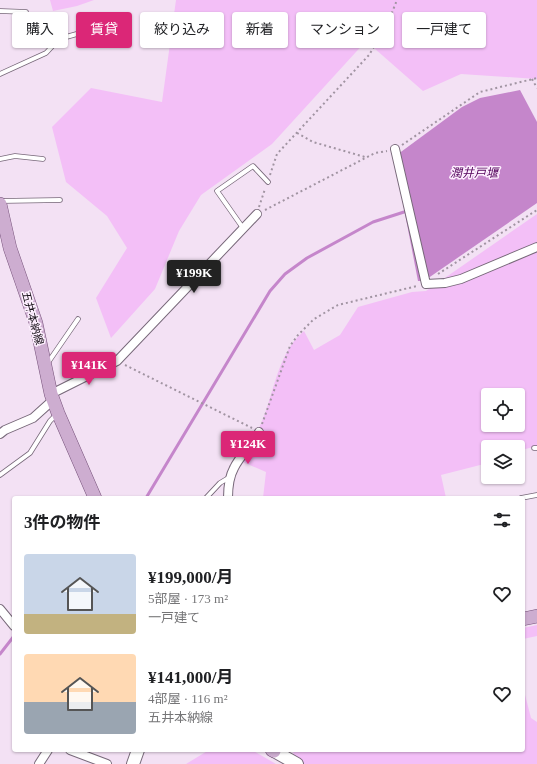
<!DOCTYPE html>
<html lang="ja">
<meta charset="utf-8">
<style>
:root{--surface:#fff;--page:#f6f6f6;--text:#202124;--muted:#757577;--accent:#db2777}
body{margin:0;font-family:"Times New Roman","Noto Sans JP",serif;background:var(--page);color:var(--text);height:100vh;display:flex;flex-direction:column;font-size:15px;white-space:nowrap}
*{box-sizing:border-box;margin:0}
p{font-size:13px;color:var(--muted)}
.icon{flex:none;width:22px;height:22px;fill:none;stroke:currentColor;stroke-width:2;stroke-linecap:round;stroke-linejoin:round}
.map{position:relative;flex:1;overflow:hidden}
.sheet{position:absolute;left:12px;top:496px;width:513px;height:256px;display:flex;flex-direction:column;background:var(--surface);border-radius:4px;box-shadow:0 1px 3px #0004}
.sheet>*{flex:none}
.top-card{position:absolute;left:12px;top:12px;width:513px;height:36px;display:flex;gap:8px}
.buttons{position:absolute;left:481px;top:388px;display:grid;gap:8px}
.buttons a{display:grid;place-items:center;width:44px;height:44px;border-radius:4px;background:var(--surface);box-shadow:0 1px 3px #0004;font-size:20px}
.price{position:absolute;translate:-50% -34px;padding:0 9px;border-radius:4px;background:var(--accent);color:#fff;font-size:13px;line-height:26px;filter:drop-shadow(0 1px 2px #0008)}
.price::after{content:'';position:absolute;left:50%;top:24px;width:12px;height:9px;margin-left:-6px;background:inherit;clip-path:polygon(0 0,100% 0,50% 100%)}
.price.selected{background:#222;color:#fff}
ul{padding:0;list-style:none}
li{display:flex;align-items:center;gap:12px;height:100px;padding:0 12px}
li span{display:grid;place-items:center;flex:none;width:112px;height:80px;border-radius:4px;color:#555}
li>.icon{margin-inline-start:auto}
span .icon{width:48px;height:48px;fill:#fffc;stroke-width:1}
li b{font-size:17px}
h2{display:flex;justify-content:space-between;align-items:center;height:48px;padding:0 12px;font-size:17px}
.tag{padding:0 14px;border-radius:4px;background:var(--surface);box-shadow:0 1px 3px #0004;font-size:14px;line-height:36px}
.tag.selected{background:var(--accent);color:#fff}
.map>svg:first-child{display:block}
.green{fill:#f3bff7;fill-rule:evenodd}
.water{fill:#c586cb}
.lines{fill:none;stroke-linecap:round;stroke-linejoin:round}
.stream{stroke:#c586cb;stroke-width:3}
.lane-casing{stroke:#776879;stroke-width:5.5}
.street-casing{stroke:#776879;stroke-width:10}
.secondary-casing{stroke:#776879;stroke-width:14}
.primary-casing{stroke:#77537b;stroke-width:14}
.path{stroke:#a194a2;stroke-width:2;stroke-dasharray:2 3;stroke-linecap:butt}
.lane{stroke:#fff;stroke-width:4}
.street{stroke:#fff;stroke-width:8}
.secondary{stroke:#fff;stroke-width:12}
.primary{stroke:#cdadd0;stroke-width:13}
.labels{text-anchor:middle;stroke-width:3;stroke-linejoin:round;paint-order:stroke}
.street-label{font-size:11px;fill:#171118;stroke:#fef0ff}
.water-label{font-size:12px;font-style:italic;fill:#52005a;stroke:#fef0ff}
</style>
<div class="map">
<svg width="537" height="764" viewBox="0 0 537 764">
<rect width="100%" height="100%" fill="#f3e1f4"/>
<path class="green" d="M50 0H94L77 6 53 11Z
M176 0H537V79L461 74 423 91 366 41 272 144 201 195 179 231 155 289 111 338 96 298 127 248 107 216 66 182 52 127 91 88 162 102Z
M537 214V446L518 451V447H488V463L441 475 446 498H295L289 497 288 498H263L266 472 238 460C244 452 251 443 256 434 274 402 274 356 304 331L314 350 340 335 358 307 412 292 426 291ZM488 395H518V425H488Z
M537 625V636L523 639V628Z
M523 687 531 718 537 722V764H303L294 759 293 750H523Z
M209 750H252L276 764H186Z"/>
<path class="water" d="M520 90 537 122V203L424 281H418L394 157 462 107 480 98Z"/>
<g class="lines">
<path class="stream" d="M146 498 270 291 285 274 307 258 373 222 404 212
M0 654 14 636"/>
<g class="lane-casing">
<path id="lane" d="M0 11 26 12
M0 74 46 53 59 39 91 30
M0 159 15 156 43 159
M0 201 60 200
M243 228 217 191 253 166 268 182
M47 364 78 319
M534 448H537
M0 475 30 453 50 421 56 415
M206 498 220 483 230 477
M521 498 537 495"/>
</g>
<g class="street-casing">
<path id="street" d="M395 149 426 284 445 283 461 279 537 247
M51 394 117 361 257 214
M0 434 5 430 33 418 53 400
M228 498C228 487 229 477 234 468 240 455 252 446 259 432
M0 609 14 626
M70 750 107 764
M39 764 48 750"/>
</g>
<g class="secondary-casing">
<path id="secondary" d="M274 751 297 764
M133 764 138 750"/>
</g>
<g class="primary-casing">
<path id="primary" d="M0 204 10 248 36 323 51 394 58 413 95 498
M523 619 537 616
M272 750 274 751V750"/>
</g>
<path class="path" d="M532 79 537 88
M297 133 313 142 365 157
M402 145 480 92 537 78
M270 175 277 154 369 55 387 25 397 0
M259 207 265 189
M265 210 375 153 387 151
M438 274 537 210
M125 365 252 428
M262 424 290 346 298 335 314 319 338 305 417 286"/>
<use href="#lane" class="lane"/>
<use href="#street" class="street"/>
<use href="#secondary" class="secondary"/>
<use href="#primary" class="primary"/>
</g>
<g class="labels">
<g class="street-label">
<text transform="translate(33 318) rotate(75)" y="4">五井本納線</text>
</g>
<g class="water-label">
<text x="474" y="177">潤井戸堰</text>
</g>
</g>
</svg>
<div class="buttons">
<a><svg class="icon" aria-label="locate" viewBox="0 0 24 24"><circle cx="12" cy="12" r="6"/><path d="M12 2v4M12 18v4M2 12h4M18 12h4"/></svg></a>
<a><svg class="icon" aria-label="layers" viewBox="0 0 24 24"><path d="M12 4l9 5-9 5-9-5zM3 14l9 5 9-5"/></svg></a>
</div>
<b class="price selected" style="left:194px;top:294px">¥199K</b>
<b class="price" style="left:89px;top:386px">¥141K</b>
<b class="price" style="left:248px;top:465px">¥124K</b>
<div class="top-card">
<a class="tag">購入</a>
<a class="tag selected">賃貸</a>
<a class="tag">絞り込み</a>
<a class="tag">新着</a>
<a class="tag">マンション</a>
<a class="tag">一戸建て</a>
</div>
<section class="sheet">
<h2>3件の物件<svg class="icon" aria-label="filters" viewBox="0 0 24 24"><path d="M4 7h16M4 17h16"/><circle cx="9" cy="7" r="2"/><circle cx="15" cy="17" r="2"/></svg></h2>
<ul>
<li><span style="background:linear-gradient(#c9d6e8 75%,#c2b280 0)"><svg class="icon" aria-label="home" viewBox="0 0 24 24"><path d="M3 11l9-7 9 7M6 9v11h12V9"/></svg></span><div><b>¥199,000/月</b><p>5部屋 · 173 m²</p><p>一戸建て</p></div><svg class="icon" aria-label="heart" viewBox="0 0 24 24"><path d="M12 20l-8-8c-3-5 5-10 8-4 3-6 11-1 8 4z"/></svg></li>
<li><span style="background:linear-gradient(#ffd9b3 60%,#9aa5b1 0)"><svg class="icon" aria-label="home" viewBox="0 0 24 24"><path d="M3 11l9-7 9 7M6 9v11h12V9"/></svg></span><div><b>¥141,000/月</b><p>4部屋 · 116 m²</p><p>五井本納線</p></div><svg class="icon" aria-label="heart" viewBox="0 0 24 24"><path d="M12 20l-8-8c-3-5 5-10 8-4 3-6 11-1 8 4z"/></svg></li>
</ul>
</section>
</div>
